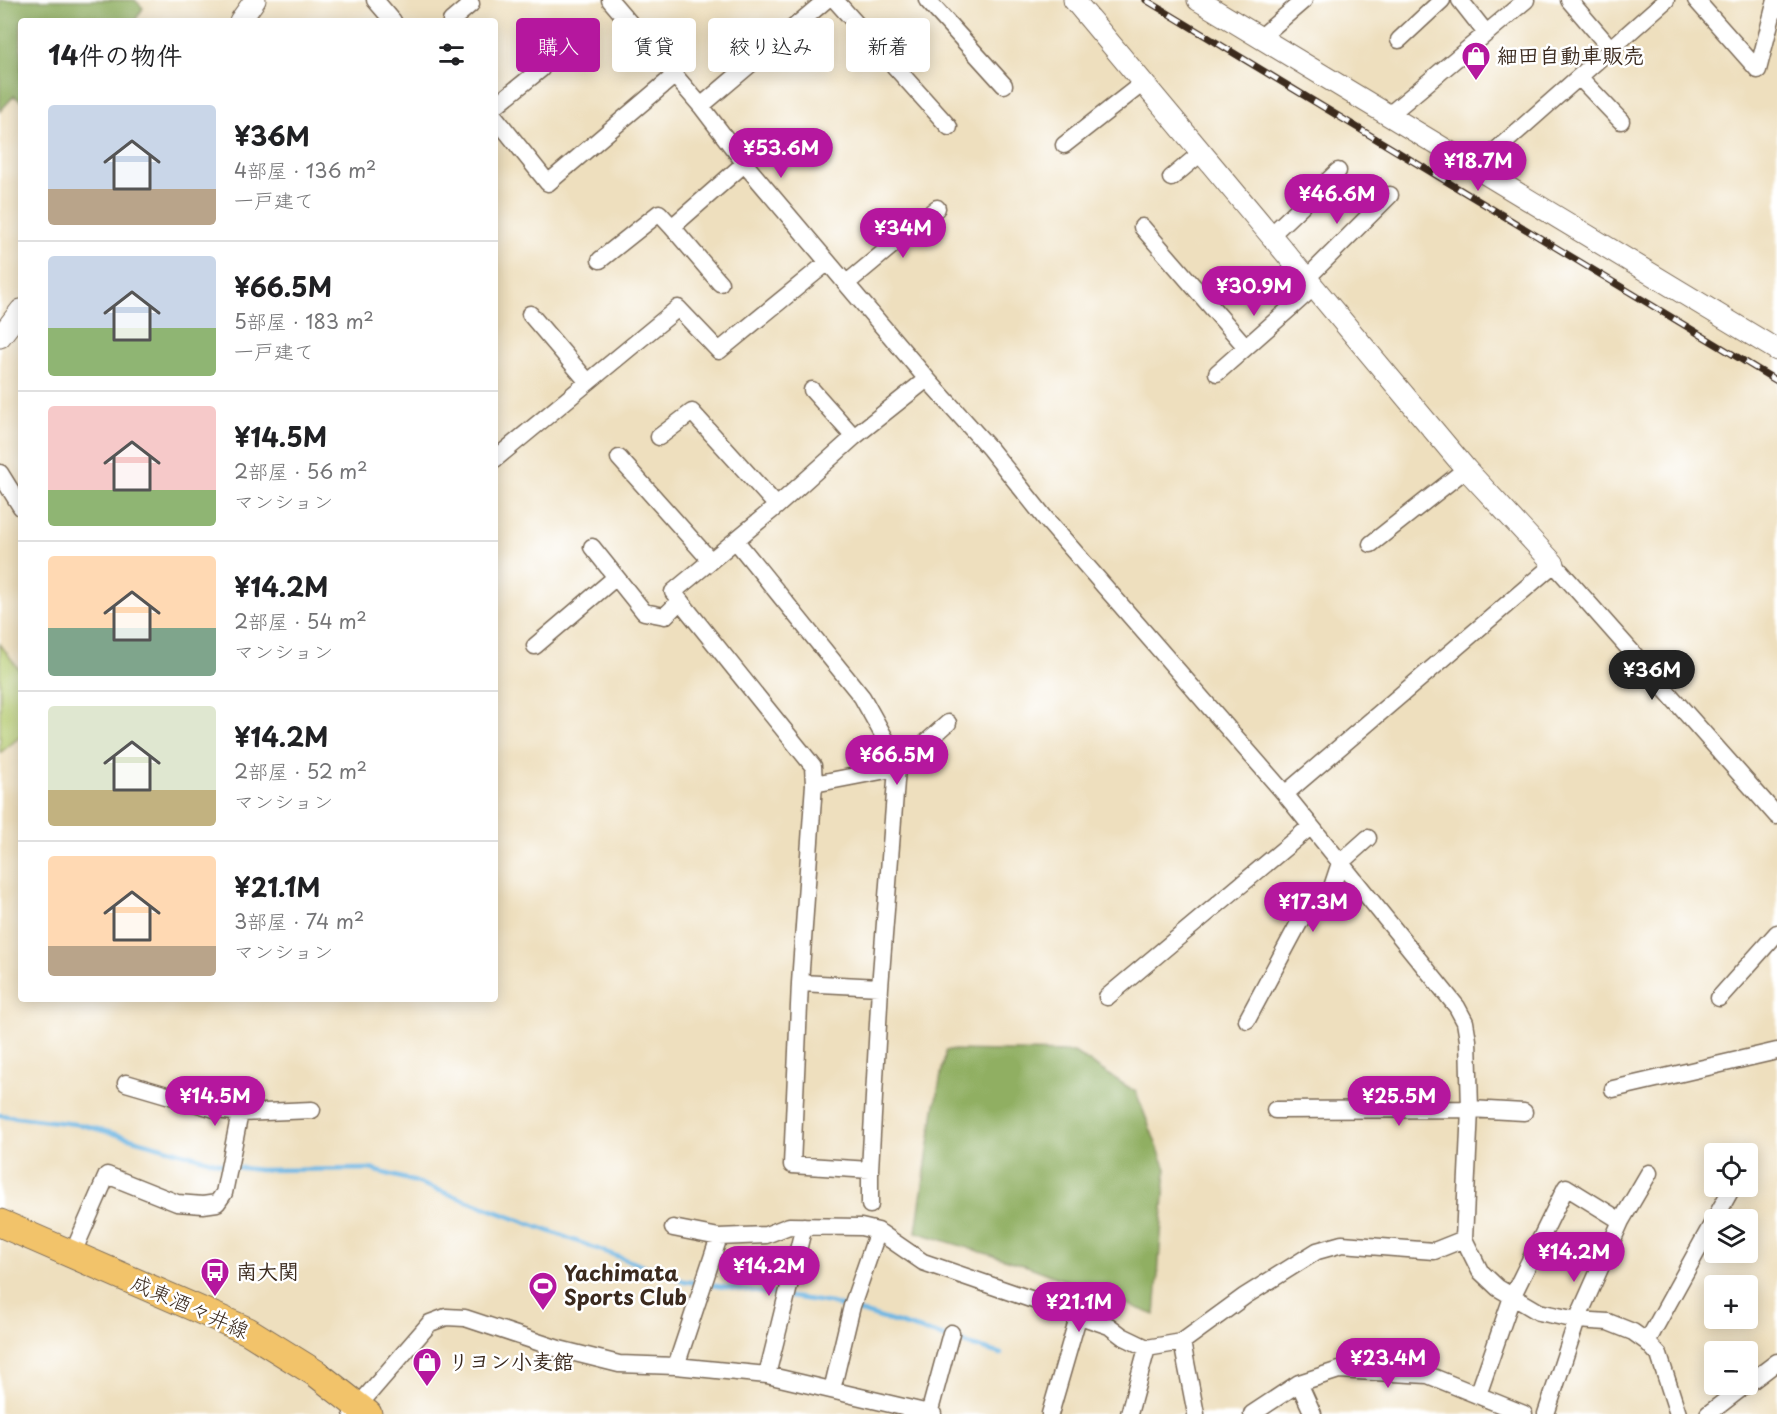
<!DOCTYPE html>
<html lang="ja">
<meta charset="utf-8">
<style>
:root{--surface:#fff;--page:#f6f6f6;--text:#202124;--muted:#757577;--line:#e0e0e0;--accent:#b5179e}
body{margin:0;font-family:"Playpen Sans","Klee One",sans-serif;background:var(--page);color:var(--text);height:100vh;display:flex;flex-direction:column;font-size:22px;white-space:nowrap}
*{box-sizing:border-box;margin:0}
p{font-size:20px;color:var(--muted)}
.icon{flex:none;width:33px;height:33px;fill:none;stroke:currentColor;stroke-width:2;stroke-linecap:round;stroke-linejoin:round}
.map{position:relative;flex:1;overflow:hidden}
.sheet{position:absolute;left:18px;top:18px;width:480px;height:984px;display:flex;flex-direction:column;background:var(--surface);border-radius:6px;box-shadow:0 3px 15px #0003}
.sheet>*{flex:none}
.top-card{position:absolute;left:516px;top:18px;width:570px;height:54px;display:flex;gap:12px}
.controls{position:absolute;left:1704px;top:1143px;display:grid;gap:12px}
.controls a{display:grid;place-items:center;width:54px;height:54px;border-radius:6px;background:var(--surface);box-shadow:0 3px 15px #0003;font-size:30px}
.price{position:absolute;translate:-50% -51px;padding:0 14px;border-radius:21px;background:var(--accent);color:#fff;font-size:20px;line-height:39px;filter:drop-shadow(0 2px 3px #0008)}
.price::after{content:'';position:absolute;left:50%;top:36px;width:18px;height:14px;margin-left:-9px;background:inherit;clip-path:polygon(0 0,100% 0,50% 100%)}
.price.selected{background:#222;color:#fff}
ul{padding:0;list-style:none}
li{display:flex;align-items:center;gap:18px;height:150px;padding:0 30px}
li+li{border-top:2px solid var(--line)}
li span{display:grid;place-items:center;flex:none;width:168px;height:120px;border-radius:6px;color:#555}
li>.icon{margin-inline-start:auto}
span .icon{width:72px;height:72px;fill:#fffc;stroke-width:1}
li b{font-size:26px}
h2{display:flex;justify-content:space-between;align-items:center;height:72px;padding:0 30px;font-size:26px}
.pill{padding:0 21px;border-radius:6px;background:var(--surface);box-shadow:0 3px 15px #0003;font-size:21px;line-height:54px}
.pill.selected{background:var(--accent);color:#fff}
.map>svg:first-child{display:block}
.green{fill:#b5cb6f;stroke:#787a46;stroke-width:1.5}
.forest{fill:#90af62;stroke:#666c40;stroke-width:1.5}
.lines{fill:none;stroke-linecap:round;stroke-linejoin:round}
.stream{stroke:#6ab6e4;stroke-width:4.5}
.minor-casing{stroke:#7a6956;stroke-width:19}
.tertiary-casing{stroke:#7a6956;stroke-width:23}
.primary-casing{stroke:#7a6956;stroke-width:29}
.minor{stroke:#fff;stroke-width:16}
.tertiary{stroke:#fff;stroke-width:21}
.primary{stroke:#f2c36a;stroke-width:27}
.rail-casing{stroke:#3b2a1e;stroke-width:7}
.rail{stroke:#fff;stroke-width:4.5;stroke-dasharray:14;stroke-linecap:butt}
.labels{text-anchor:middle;stroke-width:5;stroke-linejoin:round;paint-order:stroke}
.poi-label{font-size:21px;font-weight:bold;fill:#3b2a1e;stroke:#fff;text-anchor:start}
.street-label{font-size:21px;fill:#3b2a1e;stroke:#fff}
</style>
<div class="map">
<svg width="1777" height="1414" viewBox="0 0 1777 1414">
<rect width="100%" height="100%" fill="#fff"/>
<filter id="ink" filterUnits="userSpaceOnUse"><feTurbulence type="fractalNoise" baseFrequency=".0167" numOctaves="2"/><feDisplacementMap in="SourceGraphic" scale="12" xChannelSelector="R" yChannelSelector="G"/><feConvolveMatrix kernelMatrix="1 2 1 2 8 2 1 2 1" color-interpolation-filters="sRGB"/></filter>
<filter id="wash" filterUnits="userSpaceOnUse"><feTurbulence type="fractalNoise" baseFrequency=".008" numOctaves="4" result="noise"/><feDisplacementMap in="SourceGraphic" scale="24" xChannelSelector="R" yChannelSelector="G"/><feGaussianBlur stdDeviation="1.35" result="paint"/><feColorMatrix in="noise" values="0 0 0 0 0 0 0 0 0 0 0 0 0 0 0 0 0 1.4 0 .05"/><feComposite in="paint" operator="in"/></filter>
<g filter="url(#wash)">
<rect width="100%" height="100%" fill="#eedfbe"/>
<path class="green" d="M0 644 21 672V736L0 753Z"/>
<path class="forest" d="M0 0H135L143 8 135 21H21V101L14 96 0 111Z
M946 1050 1074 1052 1136 1092 1166 1169 1155 1315 1030 1267 916 1232 934 1110Z"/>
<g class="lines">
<path class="stream" d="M0 1115 83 1125 226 1165
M234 1167 259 1170 370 1169 416 1182 684 1281 831 1303 1001 1354"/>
</g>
</g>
<g filter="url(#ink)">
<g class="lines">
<g class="minor-casing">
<path id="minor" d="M375 0 393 21
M610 0 701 106 749 169 927 379 990 449 1045 518 1285 794 1457 1007 1465 1022 1468 1040 1470 1109 1464 1239 1480 1271 1498 1288 1539 1312 1577 1320 1608 1322 1633 1332 1647 1342 1659 1355 1678 1414
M835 0 949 127
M927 0 1004 85
M1460 0 1486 33
M1569 0 1611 49
M1696 0 1758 70 1776 0
M451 21 471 4 468 0
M1261 37 1304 0
M1399 40 1442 0
M1579 77 1621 121
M495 106 541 69
M701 106 826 0
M1389 115 1526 0
M495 117 548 183 675 75
M1064 145 1143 83
M1476 168 1666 0
M1171 178 1201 153
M1142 227 1246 347
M1270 236 1338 171
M600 260 659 213 672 227
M1307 278 1390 195
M720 283 672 227 745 163
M847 283 937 208
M530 314 588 382
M1217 373 1314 287
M812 390 854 437
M659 437 692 412 777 506
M619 458 710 560
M495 459 678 308 719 351 828 262
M0 473 21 507
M736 541 862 697 891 749 897 768 880 987 870 1170
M1371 544 1466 469
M592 547 644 612 665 616 680 601
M535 646 616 577
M814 784 897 768 948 723
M1285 794 1554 564 1777 816
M800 983 880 987
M1107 997 1310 827
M1719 998 1777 933
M1247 1020 1307 908 1331 890 1340 863 1368 838
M126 1083 218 1110 240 1113 312 1110
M1613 1089 1777 1051
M1275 1110 1470 1109 1524 1112
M870 1205V1170L792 1165 800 983 814 784 813 766 673 592 777 506 854 437 927 379
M673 1228 719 1237 766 1235 789 1226 861 1227 878 1231 923 1262 1109 1326 1122 1336 1147 1348 1182 1342 1245 1296 1317 1251 1342 1244 1434 1251 1464 1239
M72 1255 107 1175 177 1203 203 1205 217 1203 224 1193 240 1113
M1182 1342 1196 1414
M1647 1342 1733 1186
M676 1366 719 1237
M767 1375 804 1226
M1299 1383 1313 1414
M1748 1384 1777 1362
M832 1390 852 1306 878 1231
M1478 1395 1512 1297 1566 1187 1621 1221
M352 1413 430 1323 446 1317 465 1318 559 1349 619 1364 676 1366 767 1375 933 1414
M929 1414 951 1333
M1050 1414 1079 1314
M1129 1414 1147 1348
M1252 1414 1299 1383 1339 1370 1428 1375 1524 1414
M1546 1414 1577 1320 1621 1221 1649 1173
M1708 1414 1747 1384"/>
</g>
<g class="tertiary-casing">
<path id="tertiary" d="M1074 0 1466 469 1554 564
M1198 0 1777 350
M240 21 255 0
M0 337 21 310"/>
</g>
<g class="primary-casing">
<path id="primary" d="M0 1223 248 1331 317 1374 368 1414"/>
</g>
<use href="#minor" class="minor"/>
<use href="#tertiary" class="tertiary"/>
<use href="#primary" class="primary"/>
<g class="rail-casing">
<path id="rail" d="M1146 0 1777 381"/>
</g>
<use href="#rail" class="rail"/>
</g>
</g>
<defs>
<g id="shop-pin" transform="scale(1.5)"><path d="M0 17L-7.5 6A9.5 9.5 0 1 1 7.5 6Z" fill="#b5179e" stroke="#fff"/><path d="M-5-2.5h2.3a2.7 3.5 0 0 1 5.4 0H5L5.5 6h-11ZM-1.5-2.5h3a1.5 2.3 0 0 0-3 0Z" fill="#fff"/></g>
<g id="bus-pin" transform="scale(1.5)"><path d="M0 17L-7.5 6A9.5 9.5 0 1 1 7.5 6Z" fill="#b5179e" stroke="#fff"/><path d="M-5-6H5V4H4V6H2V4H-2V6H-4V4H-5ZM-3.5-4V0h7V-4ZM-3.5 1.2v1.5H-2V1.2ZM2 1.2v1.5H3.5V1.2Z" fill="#fff"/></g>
<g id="stadium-pin" transform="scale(1.5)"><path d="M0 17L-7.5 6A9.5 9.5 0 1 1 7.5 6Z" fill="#b5179e" stroke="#fff"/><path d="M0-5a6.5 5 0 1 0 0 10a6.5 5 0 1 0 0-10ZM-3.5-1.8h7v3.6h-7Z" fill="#fff"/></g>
</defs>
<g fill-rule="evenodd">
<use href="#shop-pin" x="1476" y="56"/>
<use href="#bus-pin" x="215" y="1272"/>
<use href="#stadium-pin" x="543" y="1286"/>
<use href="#shop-pin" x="427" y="1362"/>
</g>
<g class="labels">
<g class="poi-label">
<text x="1497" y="63">細田自動車販売</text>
<text x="236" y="1279">南大関</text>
<text x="564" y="1281">Yachimata<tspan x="564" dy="24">Sports Club</tspan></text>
<text x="448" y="1369">リヨン小麦館</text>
</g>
<g class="street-label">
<text transform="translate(190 1307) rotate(24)" y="7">成東酒々井線</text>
</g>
</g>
</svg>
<div class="controls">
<a><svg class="icon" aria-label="locate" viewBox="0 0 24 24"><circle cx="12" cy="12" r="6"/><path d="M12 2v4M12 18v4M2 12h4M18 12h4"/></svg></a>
<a><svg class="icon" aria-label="layers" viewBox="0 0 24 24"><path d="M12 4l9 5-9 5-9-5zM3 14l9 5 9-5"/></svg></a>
<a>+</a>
<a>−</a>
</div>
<b class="price" style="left:781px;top:179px">¥53.6M</b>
<b class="price" style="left:1478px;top:192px">¥18.7M</b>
<b class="price" style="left:1337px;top:225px">¥46.6M</b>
<b class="price" style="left:903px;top:259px">¥34M</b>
<b class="price" style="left:1254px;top:317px">¥30.9M</b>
<b class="price selected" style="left:1652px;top:701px">¥36M</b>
<b class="price" style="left:897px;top:786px">¥66.5M</b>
<b class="price" style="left:1313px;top:933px">¥17.3M</b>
<b class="price" style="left:215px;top:1127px">¥14.5M</b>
<b class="price" style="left:1399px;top:1127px">¥25.5M</b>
<b class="price" style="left:1574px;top:1283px">¥14.2M</b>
<b class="price" style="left:769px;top:1297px">¥14.2M</b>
<b class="price" style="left:1079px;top:1333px">¥21.1M</b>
<b class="price" style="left:1388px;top:1389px">¥23.4M</b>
<div class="top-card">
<a class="pill selected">購入</a>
<a class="pill">賃貸</a>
<a class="pill">絞り込み</a>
<a class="pill">新着</a>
</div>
<section class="sheet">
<h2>14件の物件<svg class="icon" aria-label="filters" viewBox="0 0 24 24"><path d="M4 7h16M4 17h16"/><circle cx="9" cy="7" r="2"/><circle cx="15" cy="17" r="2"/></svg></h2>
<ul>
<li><span style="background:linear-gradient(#c9d6e8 70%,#b9a48a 0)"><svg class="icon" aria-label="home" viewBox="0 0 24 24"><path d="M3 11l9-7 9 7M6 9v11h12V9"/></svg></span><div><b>¥36M</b><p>4部屋 · 136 m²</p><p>一戸建て</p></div></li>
<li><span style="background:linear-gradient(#c9d6e8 60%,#8fb573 0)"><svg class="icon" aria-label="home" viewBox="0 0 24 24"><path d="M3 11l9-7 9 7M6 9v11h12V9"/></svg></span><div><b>¥66.5M</b><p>5部屋 · 183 m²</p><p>一戸建て</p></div></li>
<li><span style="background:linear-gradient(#f6c9c9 70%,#8fb573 0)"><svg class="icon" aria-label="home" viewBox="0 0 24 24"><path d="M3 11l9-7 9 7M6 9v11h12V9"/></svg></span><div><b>¥14.5M</b><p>2部屋 · 56 m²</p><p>マンション</p></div></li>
<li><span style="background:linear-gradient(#ffd9b3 60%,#7fa58c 0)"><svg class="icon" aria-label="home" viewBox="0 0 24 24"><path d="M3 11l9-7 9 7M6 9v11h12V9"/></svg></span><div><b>¥14.2M</b><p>2部屋 · 54 m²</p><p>マンション</p></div></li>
<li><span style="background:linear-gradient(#dfe7d0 70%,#c2b280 0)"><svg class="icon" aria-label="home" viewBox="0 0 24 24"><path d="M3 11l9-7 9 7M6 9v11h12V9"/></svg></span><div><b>¥14.2M</b><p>2部屋 · 52 m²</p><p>マンション</p></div></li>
<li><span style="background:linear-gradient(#ffd9b3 75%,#b9a48a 0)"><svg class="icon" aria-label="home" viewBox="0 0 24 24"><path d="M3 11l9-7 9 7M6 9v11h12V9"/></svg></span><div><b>¥21.1M</b><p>3部屋 · 74 m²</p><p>マンション</p></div></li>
</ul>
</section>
</div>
